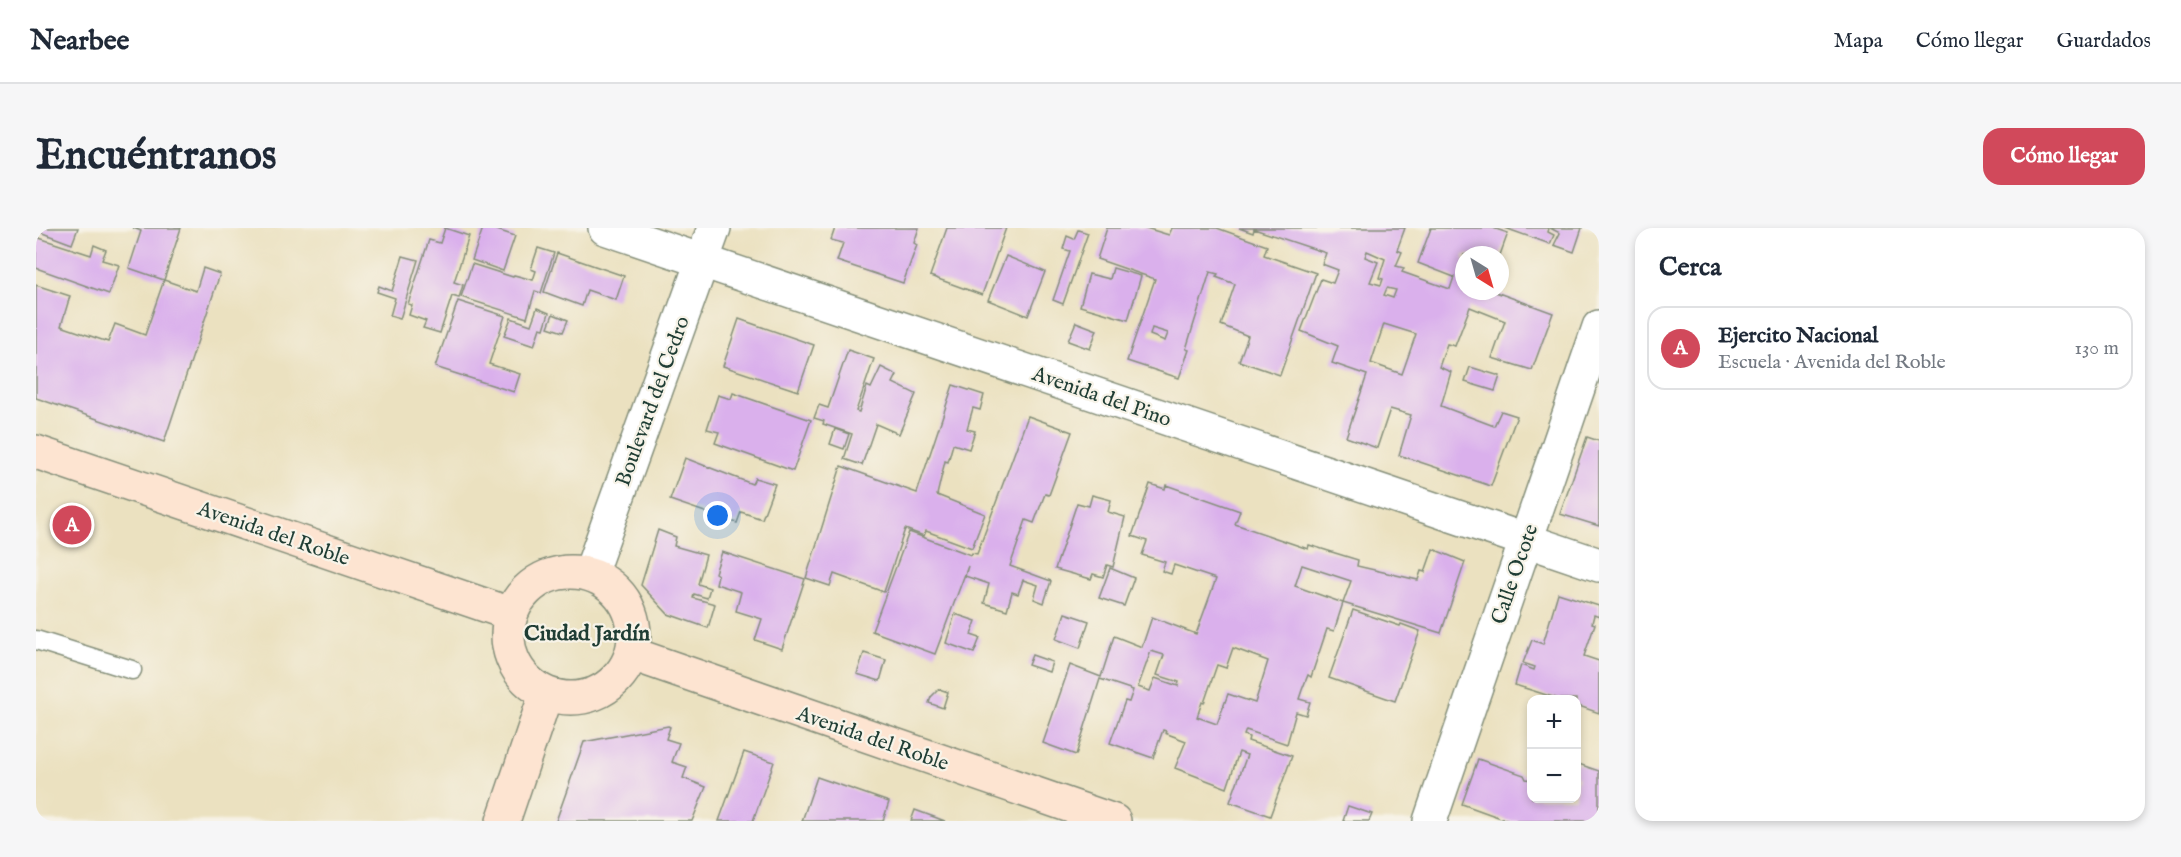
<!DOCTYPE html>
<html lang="es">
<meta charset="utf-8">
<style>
body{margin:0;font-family:"IM FELL English",serif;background:#f6f6f7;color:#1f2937}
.controls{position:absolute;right:18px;bottom:18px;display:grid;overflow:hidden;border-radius:12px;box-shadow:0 3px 9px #0003}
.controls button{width:54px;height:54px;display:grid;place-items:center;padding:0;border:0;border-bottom:2px solid #e0e1e3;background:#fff;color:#1f2937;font:30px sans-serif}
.compass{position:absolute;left:1419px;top:18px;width:54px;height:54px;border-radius:50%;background:#fff;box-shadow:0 3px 9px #0003;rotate:143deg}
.you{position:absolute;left:682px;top:288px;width:21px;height:21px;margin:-15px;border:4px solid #fff;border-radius:50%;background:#1a73e8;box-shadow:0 0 0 9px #1a73e833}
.badge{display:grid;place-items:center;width:39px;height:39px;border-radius:50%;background:#d1495b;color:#fff;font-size:20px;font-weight:700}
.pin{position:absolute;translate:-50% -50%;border:3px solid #fff;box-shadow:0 2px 6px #0006}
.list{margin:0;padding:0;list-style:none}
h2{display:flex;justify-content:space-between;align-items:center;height:78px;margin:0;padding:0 24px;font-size:26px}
h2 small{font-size:20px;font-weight:400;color:#747a83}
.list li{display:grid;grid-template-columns:39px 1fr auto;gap:18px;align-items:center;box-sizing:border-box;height:84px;margin:0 12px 12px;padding:0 12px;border:2px solid #e0e1e3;border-radius:18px}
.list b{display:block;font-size:22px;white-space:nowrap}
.list p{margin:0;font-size:20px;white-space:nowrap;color:#747a83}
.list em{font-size:20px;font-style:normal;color:#747a83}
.map{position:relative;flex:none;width:1563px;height:593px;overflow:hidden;border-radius:18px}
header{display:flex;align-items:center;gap:36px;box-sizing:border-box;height:84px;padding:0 30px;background:#fff;border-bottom:2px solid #e0e1e3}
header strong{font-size:28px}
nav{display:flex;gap:33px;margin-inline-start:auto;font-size:21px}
.intro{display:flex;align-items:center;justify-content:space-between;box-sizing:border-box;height:144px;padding:0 36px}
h1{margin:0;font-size:42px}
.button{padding:15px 27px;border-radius:18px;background:#d1495b;color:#fff;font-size:21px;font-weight:700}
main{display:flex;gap:36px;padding:0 36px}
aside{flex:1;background:#fff;border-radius:18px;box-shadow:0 3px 9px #0003}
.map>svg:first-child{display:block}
</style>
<header>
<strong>Nearbee</strong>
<nav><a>Mapa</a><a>Cómo llegar</a><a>Guardados</a></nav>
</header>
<div class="intro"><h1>Encuéntranos</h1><a class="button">Cómo llegar</a></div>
<main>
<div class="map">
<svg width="1563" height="593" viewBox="0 0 1563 593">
<rect width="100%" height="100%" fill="#f7f3e8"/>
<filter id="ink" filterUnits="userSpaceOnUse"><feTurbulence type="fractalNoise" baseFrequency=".0167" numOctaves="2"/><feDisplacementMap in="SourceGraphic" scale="12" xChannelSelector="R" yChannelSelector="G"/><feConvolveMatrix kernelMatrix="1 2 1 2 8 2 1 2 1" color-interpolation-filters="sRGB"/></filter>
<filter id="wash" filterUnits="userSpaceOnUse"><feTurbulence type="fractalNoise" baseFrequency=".008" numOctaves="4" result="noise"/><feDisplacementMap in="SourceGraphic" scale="24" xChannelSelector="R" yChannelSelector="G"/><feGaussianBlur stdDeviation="1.35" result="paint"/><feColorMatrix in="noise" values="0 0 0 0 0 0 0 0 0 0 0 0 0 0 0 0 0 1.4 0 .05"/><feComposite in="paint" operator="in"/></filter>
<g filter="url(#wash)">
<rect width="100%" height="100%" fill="#ebe1c0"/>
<g id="blocks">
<g fill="#dab0ec" fill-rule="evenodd">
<path d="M2,0H42L36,16L1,3Z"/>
<path d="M97,0H145L128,52L93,40L105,3Z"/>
<path d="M409,0L433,8L418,54L427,57L423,70L416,68L404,105L387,100L390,93L373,87L376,77L372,76L393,12L404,15Z"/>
<path d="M447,0H455L479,8L467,43L436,32Z"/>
<path d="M799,0H883L878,15L881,17L867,55L801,33L807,15L795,12Z"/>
<path d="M911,0H970L946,67L894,48Z"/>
<path d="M1071,0H1110L1133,7L1136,0H1181L1231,18L1228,27L1280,45L1244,147L1203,133L1212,108L1185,97L1199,56L1180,49L1182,46L1174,44L1150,121L1153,122L1143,150L1091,133L1119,51L1061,31ZM1116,100L1132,105L1129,113L1114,107Z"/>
<path d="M1203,0H1369L1361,22L1366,24L1360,38L1368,40L1366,44L1414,61L1418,49L1382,35L1395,0H1457L1472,5L1464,27H1428V63H1457L1517,85L1496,142L1456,130L1469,93L1434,79L1419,118L1411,116L1403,139L1415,144L1405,178L1458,198L1465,183L1481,188L1455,258L1363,227L1375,187L1354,181L1341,220L1310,209L1331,147L1296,135L1302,118L1265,103L1285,51L1297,55L1302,42L1286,36L1290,25L1218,1L1217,5ZM1331,23L1349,31L1343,50L1347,51L1345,57L1334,54L1342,34L1329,29ZM1351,60L1360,62L1357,70L1348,67ZM1348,96L1380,106L1366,146L1335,135Z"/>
<path d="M1469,0H1513L1512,4L1518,7L1514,16Z"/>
<path d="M1514,0H1546L1538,24L1518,17L1524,5Z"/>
<path d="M1042,2L1052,5L1027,76L1017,72L1034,23L1027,21L1031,8L1038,11Z"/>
<path d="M0,9L55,27L58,17L70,22L66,32L83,37L73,66L0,40Z"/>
<path d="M502,20L518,25L505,65L499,63L491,90L425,69L436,36L477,49L478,47L497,52L500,43L495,41Z"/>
<path d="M521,25L588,48L580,72L551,62L546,78L508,64Z"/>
<path d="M367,28L382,32L364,91L354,88L359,70L341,64L343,58L356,63Z"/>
<path d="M970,28L1009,44L992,88L952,72Z"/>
<path d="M167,40L184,46L128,214L0,170V57L34,68L25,98L72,114L79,96L109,107L128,52L160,63Z"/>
<path d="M1077,40L1105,48L1092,92L1044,78L1053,46L1074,51Z"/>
<path d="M422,73L469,88L453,136L484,146L478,164L399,139Z"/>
<path d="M501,80L513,85L508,101L504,100L498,118L468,108L475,90L495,97Z"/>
<path d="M517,86L532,92L527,104L512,99Z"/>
<path d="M703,91L778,117L762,163L687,138Z"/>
<path d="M1040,94L1061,102L1054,121L1032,113Z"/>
<path d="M812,122L838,131L820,183L823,184L831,158L835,160L845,139L861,147L857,155L880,166L863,206L840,196L826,237L808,231L816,206L787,196L788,193L778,190L783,177L792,180Z"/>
<path d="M1434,139L1464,148L1459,163L1429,154Z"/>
<path d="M917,157L948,167L944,182L937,180L931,201L939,203L933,221L917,216L912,234L909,233L901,267L949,286L936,320L890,303L888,308L869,301L848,364L798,346L794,358L770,350L805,238L881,265Z"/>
<path d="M697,165L775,192L757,243L679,215L683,204L671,201L682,167L695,171Z"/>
<path d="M992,188L1036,204L1013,267L1009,266L998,295L990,292L974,338L1015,353L1008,375L998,371L1002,357L987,352L982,366L976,364L971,382L948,375L953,356L929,348L932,338L899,426L836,403L873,304L935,327L936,325L941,326Z"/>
<path d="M799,201L813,206L808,221L794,216Z"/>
<path d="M1551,209L1563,213V298L1524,286Z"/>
<path d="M649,230L716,256L719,250L739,256L726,291L705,284L701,295L634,272Z"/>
<path d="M1114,256L1129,261L1130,257L1204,283L1199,296L1272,321L1273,317L1322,332L1321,338L1382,352L1385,343L1389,344L1397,321L1429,334L1405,405L1307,375L1315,353L1266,337L1259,358L1307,375L1298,403L1291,401L1275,449L1272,447L1266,462L1263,471L1274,474L1270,487L1260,484L1251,516L1210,502L1208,507L1213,509L1212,513L1256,528L1234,588L1194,574L1211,527L1203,524L1191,560L1139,540L1150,513L1129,505L1130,503L1127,502L1117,530L1074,515L1089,473L1093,474L1097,462L1064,451L1040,527L1007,515L1034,437L1065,449L1078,408L1106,419L1116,389L1160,406L1180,351L1138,337L1135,346L1126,343L1129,334L1106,327L1111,313L1096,308ZM1197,420L1232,433L1219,475L1192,466L1181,496L1161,489L1166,474L1168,475L1181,437L1190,440ZM1115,423L1128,427L1121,447L1143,454L1142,458L1119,450L1114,463L1102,459Z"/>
<path d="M1056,267L1075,272L1072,284L1089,289L1077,339L1071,337L1067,349L1057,346L1055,351L1019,341L1041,275L1053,278Z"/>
<path d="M622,302L640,309L638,318L670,327L662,356L674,360L671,370L658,366L657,370L679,376L672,400L632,386L605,357Z"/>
<path d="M686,324L769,351L746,421L719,412L726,391L700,383L705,364L680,356L682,347L679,345Z"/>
<path d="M1074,340L1098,350L1088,378L1063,370Z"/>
<path d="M1522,365L1563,378V389L1558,387L1556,395L1559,396L1548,428L1563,433V485L1540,477V471H1523L1479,457L1485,437L1498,442L1499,439L1487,435L1496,412L1507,416Z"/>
<path d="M1317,382L1364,398L1365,396L1384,403L1359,473L1293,450Z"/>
<path d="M1029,385L1053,393L1044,420L1020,411Z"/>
<path d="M919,386L940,393L935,407L944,410L938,425L910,415Z"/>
<path d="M828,425L850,432L844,453L821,446Z"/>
<path d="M996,427L1016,434L1013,444L992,437Z"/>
<path d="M903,461L912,464L907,480L893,475L895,469Z"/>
<path d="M632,498L634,499L630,511L643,515L636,534L651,539L647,550L670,559L656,593H520L548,514Z"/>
<path d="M708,524L738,534L717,593H683Z"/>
<path d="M1442,531L1488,547L1490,551L1496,552V570H1540V555L1543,549L1540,548V535L1563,543V593H1473L1426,576Z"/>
<path d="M781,549L853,574L847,593H766Z"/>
<path d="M1312,578L1336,586L1333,593H1307Z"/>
<path d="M879,582L909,593H875Z"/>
</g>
</g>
</g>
<g filter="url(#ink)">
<use href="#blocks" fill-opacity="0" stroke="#858f7a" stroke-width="1.5"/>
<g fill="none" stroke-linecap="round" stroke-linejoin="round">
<defs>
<path id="lane" d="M0,412L96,442"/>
<g id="street">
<path d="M569,0L1563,337"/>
<path d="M554,346L678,0"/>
<path d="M1394,593L1563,99"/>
</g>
<g id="secondary">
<path d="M0,224L475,386"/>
<circle cx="535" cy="407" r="63"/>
<path d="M596,426L1078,593"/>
<path d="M467,593L510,466"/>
</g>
</defs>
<use href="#lane" stroke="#858f7a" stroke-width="21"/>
<use href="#street" stroke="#858f7a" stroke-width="36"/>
<use href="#secondary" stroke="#858f7a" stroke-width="36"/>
<use href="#lane" stroke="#fff" stroke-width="18"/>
<use href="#street" stroke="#fff" stroke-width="33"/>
<use href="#secondary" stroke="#fde4d1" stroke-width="33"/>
</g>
</g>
<g text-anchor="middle" stroke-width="4.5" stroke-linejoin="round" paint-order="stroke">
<g font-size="21" fill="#1f3d34" stroke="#f7f3e8">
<text transform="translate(1066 168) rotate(19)" y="7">Avenida del Pino</text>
<text transform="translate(616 173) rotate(-70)" y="7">Boulevard del Cedro</text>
<text transform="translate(238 305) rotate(19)" y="7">Avenida del Roble</text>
<text transform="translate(1478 346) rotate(-71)" y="7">Calle Ocote</text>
<text transform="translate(837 510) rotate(19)" y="7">Avenida del Roble</text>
</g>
<g font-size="22" font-weight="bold" fill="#1f3d34" stroke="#f7f3e8">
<text x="551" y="412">Ciudad Jardín</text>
</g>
</g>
</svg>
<div class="controls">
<button>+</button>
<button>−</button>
</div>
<svg class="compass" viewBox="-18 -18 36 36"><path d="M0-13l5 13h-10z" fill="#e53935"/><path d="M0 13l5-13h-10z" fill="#747a83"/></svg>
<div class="you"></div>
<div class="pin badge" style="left:36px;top:297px">A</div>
</div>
<aside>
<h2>Cerca<small></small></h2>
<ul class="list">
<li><span class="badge">A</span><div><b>Ejercito Nacional</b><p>Escuela · Avenida del Roble</p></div><em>130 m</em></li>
</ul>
</aside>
</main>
